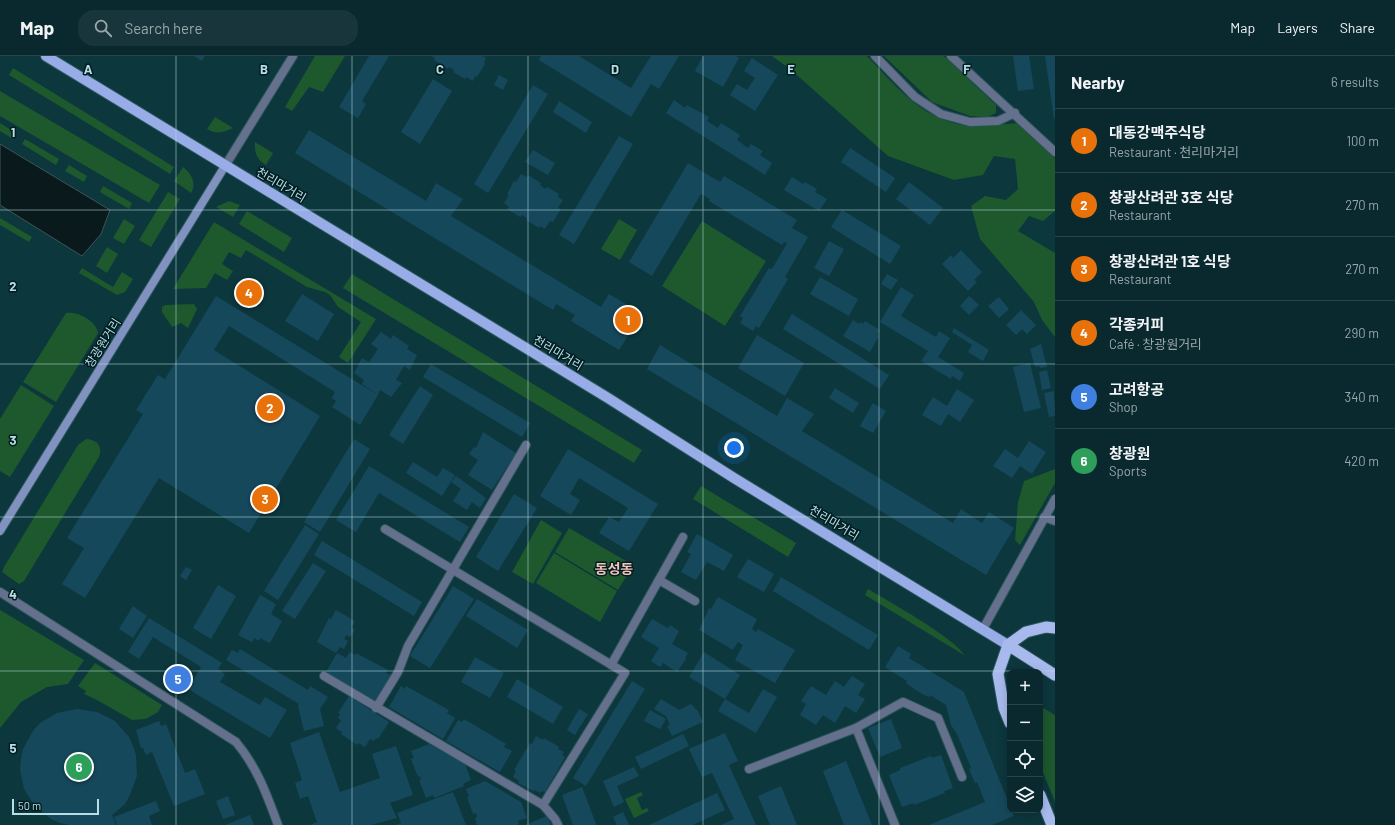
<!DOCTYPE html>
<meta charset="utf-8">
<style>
body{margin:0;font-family:Barlow,"Noto Sans KR",sans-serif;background:#17353a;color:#f1f3f6}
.controls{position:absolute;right:12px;bottom:12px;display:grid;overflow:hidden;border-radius:8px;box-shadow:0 2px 10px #0003}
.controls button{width:36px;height:36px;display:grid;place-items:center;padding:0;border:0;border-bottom:1px solid #29454a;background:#09292e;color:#f1f3f6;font:20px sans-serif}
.scale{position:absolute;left:12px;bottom:10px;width:87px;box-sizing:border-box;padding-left:4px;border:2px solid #b8dde3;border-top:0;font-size:11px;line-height:14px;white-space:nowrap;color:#b8dde3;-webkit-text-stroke:3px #001d22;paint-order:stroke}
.you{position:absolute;left:734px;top:392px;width:14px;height:14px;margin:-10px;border:3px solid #fff;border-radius:50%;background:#1a73e8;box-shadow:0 0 0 6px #1a73e833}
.badge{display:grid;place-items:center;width:26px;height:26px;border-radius:50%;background:#f59d90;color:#fff;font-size:13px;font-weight:700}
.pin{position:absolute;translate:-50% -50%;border:2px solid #fff;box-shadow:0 1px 4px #0006}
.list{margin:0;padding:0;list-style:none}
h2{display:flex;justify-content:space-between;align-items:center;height:52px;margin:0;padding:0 16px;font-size:17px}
h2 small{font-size:13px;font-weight:400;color:#99a6aa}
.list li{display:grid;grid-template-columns:26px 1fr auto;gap:12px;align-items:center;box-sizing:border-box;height:64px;padding:0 16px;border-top:1px solid #29454a}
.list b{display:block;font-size:15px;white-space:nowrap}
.list p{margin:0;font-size:13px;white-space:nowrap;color:#99a6aa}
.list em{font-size:13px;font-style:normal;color:#99a6aa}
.icon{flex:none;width:22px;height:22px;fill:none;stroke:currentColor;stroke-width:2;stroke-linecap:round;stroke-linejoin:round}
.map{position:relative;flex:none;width:1055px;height:769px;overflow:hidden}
header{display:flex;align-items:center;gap:24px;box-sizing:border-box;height:56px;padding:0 20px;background:#09292e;border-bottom:1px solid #29454a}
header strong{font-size:19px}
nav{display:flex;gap:22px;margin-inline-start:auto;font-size:14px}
.search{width:280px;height:36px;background:#17353a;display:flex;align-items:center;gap:10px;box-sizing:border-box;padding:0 14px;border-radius:16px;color:#99a6aa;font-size:15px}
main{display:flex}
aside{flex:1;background:#09292e}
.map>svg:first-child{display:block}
</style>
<header>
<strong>Map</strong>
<div class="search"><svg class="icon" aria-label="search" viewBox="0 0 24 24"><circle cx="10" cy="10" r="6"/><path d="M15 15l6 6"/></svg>Search here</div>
<nav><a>Map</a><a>Layers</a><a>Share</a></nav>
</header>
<main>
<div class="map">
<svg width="1055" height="769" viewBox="0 0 1055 769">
<rect width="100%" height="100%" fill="#0c373d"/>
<g fill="#1e582d">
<path d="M315,0H345L323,36L309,31L292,55L285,51Z"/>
<path d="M772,0H867C898,32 925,68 974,70C989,70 1004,68 1019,67L1055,102V155L1043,165L1029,160L1018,175L1055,197V281L1042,264L1034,246L980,183L971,150L985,140L1006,144L1018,133L1015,103L994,100L983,119L954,124L888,100L790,13Z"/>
<path d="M884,0H944L996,49V57L987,61L970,60L932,46Z"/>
<path d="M13,12L174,111L170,118L9,19Z"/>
<path d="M0,35L160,129L149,147L0,60Z"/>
<path d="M215,61L233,72C225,76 216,79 207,73Z"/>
<path d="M0,67L16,77L13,83L0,75Z"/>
<path d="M25,83L59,103L56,109L22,88Z"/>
<path d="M255,86L273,97L266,109C257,104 254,96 255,86Z"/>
<path d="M69,109L87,120L84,126L65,115Z"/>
<path d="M183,111C191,117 197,127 191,137L174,125Z"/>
<path d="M103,130L132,147L129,153L100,136Z"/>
<path d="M168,136L180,143L151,191L139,184Z"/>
<path d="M229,145L240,149L233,161L216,151Z"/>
<path d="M247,155L292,182L284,196L239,168Z"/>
<path d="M0,162L32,181L29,186L0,169Z"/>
<path d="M124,163L135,170L124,188L113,182Z"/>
<path d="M619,163L637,174L620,204L601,193Z"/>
<path d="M702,165L766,205L725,270L662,230Z"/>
<path d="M214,166L376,263L348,307L339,301L361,266L338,251L330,239L325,236L307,231L246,194L241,202L229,196L222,208L233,215L227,224L215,217L206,232L173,233Z"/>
<path d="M107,191L118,198L107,217L96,210Z"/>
<path d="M82,212L113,231L122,216L133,223L125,236L117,239L79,217Z"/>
<path d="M352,218L642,394L634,407L343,232Z"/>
<path d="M194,248L197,253L188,272L181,267L172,271L162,256V251L165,249Z"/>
<path d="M66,257C78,255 96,265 98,277L56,346L23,326Z"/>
<path d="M21,329L54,350L10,421L0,415V363Z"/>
<path d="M86,383C97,383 103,391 99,401L24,525L19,528L2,516L4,511L78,389Z"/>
<path d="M1055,413V427L1020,489L1015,484L1018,446L1024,425Z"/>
<path d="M701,430L796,487L788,501L693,443Z"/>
<path d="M541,464L562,477L533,528L512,516Z"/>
<path d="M569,472L633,509L618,534L555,496Z"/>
<path d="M554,497L617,535L600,566L536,527Z"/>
<path d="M868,533C888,545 955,582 964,599L865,539Z"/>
<path d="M0,554L84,604L68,628L47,631L21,646L0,672Z"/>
<path d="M95,607L162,649L158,656L146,663L132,664L97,644L84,638L86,635L78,630Z"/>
<path d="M1040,650L1055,659V746L1040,709Z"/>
<path d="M641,736L643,739L637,742L642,754L647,752L649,755L634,762L625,743Z"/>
</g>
<path fill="#0a191b" stroke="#3e5457" d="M0,88L110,154L101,178L82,200L0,149Z"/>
<g fill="#16485c">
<path d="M194,0H205L202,5Z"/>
<path d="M369,0H389L362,45L366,48L358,62L339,51Z"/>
<path d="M431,0H482L486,2L484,7L485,8L477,21L475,20L473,25L466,21L465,23L453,16L454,14L449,11L448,13L434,4L435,2Z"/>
<path d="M541,0H579L631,32L651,0H679L659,33L651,28L631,61L539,4Z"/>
<path d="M703,0H736L739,2L723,31L695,15Z"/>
<path d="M1013,0H1029L1034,33L1018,35Z"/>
<path d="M1045,0H1055V63H1054Z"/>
<path d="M752,2L778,19L755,55L730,39L737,28L747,34L755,22L744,15Z"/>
<path d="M499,19L508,24L503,34L494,29Z"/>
<path d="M433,23L452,35L420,88L401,76Z"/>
<path d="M533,29L548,38L488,137L474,128Z"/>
<path d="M674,44L685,52L687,49L709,61L707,65L718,72L721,67L740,79L737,84L748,92L751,88L763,95L760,99L772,107L765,119L666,57Z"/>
<path d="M559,45L592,66L586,77L553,56Z"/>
<path d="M309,74L426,145L436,127L463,143L451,160L601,251L609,238L631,251L624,264L634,270L619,294L571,265L575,259L556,248L553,254L295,97Z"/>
<path d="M619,80L633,88L574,188L559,179Z"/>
<path d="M850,92L895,122L886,136L841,106Z"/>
<path d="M533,94L555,107L548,119L525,106Z"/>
<path d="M688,107L720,126L724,120L797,164L792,172L808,181L785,221L788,223L759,272L756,270L753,275L740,267L743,262L740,260L769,212L772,213L787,187L784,186L782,189L709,145L710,143L701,138L652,220L629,206Z"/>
<path d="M521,118L527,121L528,119L541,127L540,129L545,133L547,131L559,138L558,141L563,144L558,152L561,153L553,166L550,165L545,173L540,170L539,172L526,164L527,162L522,159L520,161L507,153L509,151L504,147L509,139L507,138L514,125L516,126Z"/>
<path d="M792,121L803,128L805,126L817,133L815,136L827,143L819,155L784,134Z"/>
<path d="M909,126L943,152L930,169L896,143Z"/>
<path d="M842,154L901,190L890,208L831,171Z"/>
<path d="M829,185L844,193L829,220L814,212Z"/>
<path d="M961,194L982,216L974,224L977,226L968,235L942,208L951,199L953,202Z"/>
<path d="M887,218L898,224L891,234L881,228Z"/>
<path d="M820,221L858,243L849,260L810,238Z"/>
<path d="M901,231L914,239L901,260L936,281L939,275L950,282L938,301L964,317L960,325L952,320L951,323L921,305L928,295L880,266Z"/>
<path d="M302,238L334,258L318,285L285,265Z"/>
<path d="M216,240L378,339L360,369L332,351L336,345L332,342L335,336L229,270L214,294L320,360L249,477L159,422L85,542L62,528L84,492L67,482L143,358L136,354L158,319L165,323Z"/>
<path d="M969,240L979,249L969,259L960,250Z"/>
<path d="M999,241L1009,253L999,262L988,250Z"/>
<path d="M1021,254L1036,269L1027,278L1022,273L1016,279L1006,269Z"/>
<path d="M792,258L889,319L880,333L783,273Z"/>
<path d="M853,264L859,268L860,266L863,268L865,265L880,274L877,279L879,280L870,296L843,280Z"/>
<path d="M954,272L989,294L983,305L968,296L972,289L952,276Z"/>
<path d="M381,276L391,283L393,279L409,290L407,293L417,299L410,314L404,310L396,324L402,327L391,341L380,334L378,339L362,328L364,324L354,317L362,302L369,306L378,293L371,288Z"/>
<path d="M757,279L804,307L785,340L738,312Z"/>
<path d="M1041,288L1047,311L1040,312L1039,310L1035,311L1030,293Z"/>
<path d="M660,289L777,360L787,342L814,358L802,375L953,467L961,453L982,467L989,456L1014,472L986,519L647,313Z"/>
<path d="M1030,307L1041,352L1024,356L1013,311Z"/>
<path d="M431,308L530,367L522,381L423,321Z"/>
<path d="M1047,314L1051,332L1042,334L1039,316Z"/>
<path d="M420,330L433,339L403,388L389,379Z"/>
<path d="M835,332L859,347L853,357L829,342Z"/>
<path d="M957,333L974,344L960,366L948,358L941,370L922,359L933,341L947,350Z"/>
<path d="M1054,335L1055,360L1049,361L1044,337Z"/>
<path d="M873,347L886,355L873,377L860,370Z"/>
<path d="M483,376L516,397L492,434L468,419L478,404L469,398L474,391L476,392Z"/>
<path d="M354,383L370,393L320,476L304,466Z"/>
<path d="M1029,385L1046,396L1032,418L1020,410L1012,422L993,410L1005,393L1018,402Z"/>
<path d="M568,393L658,448L629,495L599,477L609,461L619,466L628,452L579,422L570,438L580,444L571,459L540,440Z"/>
<path d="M413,406L437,421L443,412L455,419L442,440L406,417Z"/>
<path d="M369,410L469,471L460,486L379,437L356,476L336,464Z"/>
<path d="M456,420L486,442L480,452L472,446L467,454L453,445L461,433L451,426Z"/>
<path d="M514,438L537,452L498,515L476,501Z"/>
<path d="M305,469L319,478L278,544L264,535Z"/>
<path d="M697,478L733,499L724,515L707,506L696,524L681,516L691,498L687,496Z"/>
<path d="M322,485L422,546L414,560L314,499Z"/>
<path d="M748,503L774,518L764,536L737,521Z"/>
<path d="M313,507L326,515L295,563L282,555Z"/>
<path d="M186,511L192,514L186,524L180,520Z"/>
<path d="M781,521L878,579L869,594L773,535Z"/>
<path d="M218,529L236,540L211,583L193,572Z"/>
<path d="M453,530L474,543L430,612L410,600Z"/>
<path d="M260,539L276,548L271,558L282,565L270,587L260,582L259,585L254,582L252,586L238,579Z"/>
<path d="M718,541L757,563L752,573L756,576L758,573L795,594L775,627L735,604L743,589L738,586L733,594L699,574L709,552L711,553Z"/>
<path d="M477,543L528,574L517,592L466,560Z"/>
<path d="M133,550L147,560L133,582L119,573Z"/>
<path d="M336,554L355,565L351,572L355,574L350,581L347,579L344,583L348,585L344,593L340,591L336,597L317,586L329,562L331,563Z"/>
<path d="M149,562L222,607L218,613L225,618L220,626L260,649L265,641L287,654L270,682L188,633L201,611L153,581L139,603L128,596Z"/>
<path d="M652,563L668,572L670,569L679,575L672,588L688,597L685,602L686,603L677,616L663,607L660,611L651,605L659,592L641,581Z"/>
<path d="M898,590L911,598L909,602L964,636L1014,760L992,769H929L985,746L977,726L975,727L969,713L971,712L957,678L951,669L946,649L930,639L929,641L924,639L914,633L906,627L907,625L885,611Z"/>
<path d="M240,593L308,634L310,630L328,641L320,653L324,670L304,675L298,650L299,648L226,604L232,594L238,597Z"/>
<path d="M350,596L355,599L356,597L388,614L386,617L391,619L376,645L363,637L361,639L331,622L333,620L326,616L337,597L346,602Z"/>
<path d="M704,596L740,619L725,643L689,621Z"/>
<path d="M475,601L504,617L490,642L461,626Z"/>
<path d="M852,620L865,628L858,639L865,643L856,657L845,650L835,667L823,659L816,669L800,659L806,648L801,645L811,630L826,639L835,625L844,631Z"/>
<path d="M517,623L563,651L553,668L507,641Z"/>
<path d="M632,625L645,633L586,730L573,722Z"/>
<path d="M401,630L405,633L406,630L449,654L447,657L455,662L443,683L389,651Z"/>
<path d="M763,633L777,641L756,677L718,655L725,643L749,657Z"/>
<path d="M349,640L389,666L378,683L376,682L374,685L370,683L365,691L359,687L357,689L341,678L342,676L336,672L341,664L338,662L340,658L338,657Z"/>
<path d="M661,643L679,654L691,648L698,655L703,666L672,680L667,670L670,669L666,660L654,653Z"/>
<path d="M77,653L97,656L115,665L129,681L133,690L136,699L137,720L130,739L125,748L112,759L116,769H69L60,767L51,763L35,750L24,733L20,713L21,703L23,693L33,675L40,667L57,657Z"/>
<path d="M579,653L588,658L575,679L567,674Z"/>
<path d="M650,654L666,663L660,673L644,665Z"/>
<path d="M464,663L506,688L504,691L512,695L500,716L446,685L458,664L462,666Z"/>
<path d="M891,663L902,692L880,701L868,672Z"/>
<path d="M159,665L161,670L166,668L185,717L195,713L205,738L174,750L152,696L146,699L143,692H141L136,674Z"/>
<path d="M319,676L340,736L380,722L372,698L396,690L413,739L390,747L397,762L371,769H310L317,766L308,740L300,743L295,727L302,724L290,687Z"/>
<path d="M725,677L738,705L729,709L756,769H721L734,763L712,717L702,721L689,693Z"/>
<path d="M683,678L689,690L641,713L635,701Z"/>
<path d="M536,680L543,684L544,682L559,691L558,693L564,696L562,699L565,701L545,736L542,735L540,737L534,734L533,735L518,727L519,725L513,721L516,715L514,714L530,687L532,688Z"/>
<path d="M429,688L465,708L471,724L463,728L464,730L434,742L433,739L426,742L419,724H421L420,720L418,721L411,703L414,702L411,695Z"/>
<path d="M941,699L953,732L944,735L945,737L914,749L913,747L902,751L889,719L900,714V712L931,700L932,702Z"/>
<path d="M846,705L872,769H844L823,715Z"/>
<path d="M634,711L639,720L617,730L624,746L614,751L603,725Z"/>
<path d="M485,725L521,746L527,762L518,765L519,768L517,769H477L475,762L477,761L476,757L473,758L467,741L469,740L466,733Z"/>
<path d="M781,730L797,769H770L758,740Z"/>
<path d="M582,731L596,768V769H573L562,739Z"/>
<path d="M453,736L466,769H396L401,767L397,757Z"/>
<path d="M717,737L725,754L693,769H649Z"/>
<path d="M228,740L235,759L223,763L216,745Z"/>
<path d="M156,745L160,755L149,760L152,769H117L114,761Z"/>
<path d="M623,756L629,769H617L613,761Z"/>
<path d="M250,759L254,769H225Z"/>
<path d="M547,760L551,769H525Z"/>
</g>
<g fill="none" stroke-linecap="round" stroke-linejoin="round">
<defs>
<g id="minor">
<path d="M875,0L915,41L941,58L970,66L998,65L1015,57"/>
<path d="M951,0L1055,96"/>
<path d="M225,110L293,0"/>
<path d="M1044,461L1055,465"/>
<path d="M385,473L625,617L543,749"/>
<path d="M659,524L695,545"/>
<path d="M0,536L236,686C257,711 267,739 278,769"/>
<path d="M983,573L1055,443"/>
<path d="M611,609L683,481"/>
<path d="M324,620L543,749L555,763L558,769"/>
<path d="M376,652L398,616L408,590L526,389"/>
<path d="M856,672L895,769"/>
<path d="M749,713L856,672L903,646L938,662L962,721"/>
</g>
<path id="secondary" d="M0,475L225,110"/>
<path id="primary" d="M46,0L608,342L734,422L1008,589"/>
<g id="trunk">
<path d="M1008,589L1055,619"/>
<path d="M1010,667L1004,652L998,618L1008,589L1026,576L1046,571L1055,572"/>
<path d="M1040,739L1052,769"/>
</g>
</defs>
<use href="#minor" stroke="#2b555b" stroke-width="10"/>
<use href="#secondary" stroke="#2b555b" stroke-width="10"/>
<use href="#primary" stroke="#2b555b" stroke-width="12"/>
<use href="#trunk" stroke="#2b555b" stroke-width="13"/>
<use href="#minor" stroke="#65708d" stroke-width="8"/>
<use href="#secondary" stroke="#8192c0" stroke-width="8"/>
<use href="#primary" stroke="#98ade8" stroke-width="10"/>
<use href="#trunk" stroke="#a8baed" stroke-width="11"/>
</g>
<path fill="none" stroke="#b8dde3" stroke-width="1" stroke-opacity="0.55" d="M176,0V769M352,0V769M528,0V769M703,0V769M879,0V769M0,154H1055M0,308H1055M0,461H1055M0,615H1055"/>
<g text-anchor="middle" stroke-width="3" stroke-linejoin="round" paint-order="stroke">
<g font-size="12" fill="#b8dde3" stroke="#001d22">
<text transform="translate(281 129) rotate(31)" y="4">천리마거리</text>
<text transform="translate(103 287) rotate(-58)" y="4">창광원거리</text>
<text transform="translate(558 297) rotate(31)" y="4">천리마거리</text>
<text transform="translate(834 467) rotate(31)" y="4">천리마거리</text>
</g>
<g font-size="14" font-weight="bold" fill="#f7c4bc" stroke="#001d22">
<text x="614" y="518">동성동</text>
</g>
</g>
<g font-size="13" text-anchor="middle" font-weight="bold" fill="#b8dde3" stroke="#001d22" stroke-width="3" stroke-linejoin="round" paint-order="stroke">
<text x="88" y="18">A</text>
<text x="264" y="18">B</text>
<text x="440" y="18">C</text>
<text x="615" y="18">D</text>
<text x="791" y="18">E</text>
<text x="967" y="18">F</text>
<text x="13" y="81">1</text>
<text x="13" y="235">2</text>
<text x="13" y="389">3</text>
<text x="13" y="543">4</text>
<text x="13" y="697">5</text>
</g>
</svg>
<div class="controls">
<button>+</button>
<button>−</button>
<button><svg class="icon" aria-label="locate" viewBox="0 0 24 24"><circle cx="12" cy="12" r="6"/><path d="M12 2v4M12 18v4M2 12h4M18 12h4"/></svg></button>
<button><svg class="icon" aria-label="layers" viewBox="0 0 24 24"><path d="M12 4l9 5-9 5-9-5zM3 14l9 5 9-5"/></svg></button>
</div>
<div class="scale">50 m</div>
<div class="you"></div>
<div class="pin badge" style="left:628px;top:264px;background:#e8710a">1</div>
<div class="pin badge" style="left:270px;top:352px;background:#e8710a">2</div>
<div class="pin badge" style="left:265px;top:443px;background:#e8710a">3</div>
<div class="pin badge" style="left:249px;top:237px;background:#e8710a">4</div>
<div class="pin badge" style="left:178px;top:623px;background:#3f7fe0">5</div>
<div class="pin badge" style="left:79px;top:711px;background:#2e9e5b">6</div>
</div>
<aside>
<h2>Nearby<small>6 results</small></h2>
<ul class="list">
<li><span class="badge" style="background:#e8710a">1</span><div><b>대동강맥주식당</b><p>Restaurant · 천리마거리</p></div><em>100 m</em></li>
<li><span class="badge" style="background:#e8710a">2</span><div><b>창광산려관 3호 식당</b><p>Restaurant</p></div><em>270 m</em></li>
<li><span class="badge" style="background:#e8710a">3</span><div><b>창광산려관 1호 식당</b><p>Restaurant</p></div><em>270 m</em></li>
<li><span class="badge" style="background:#e8710a">4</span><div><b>각종커피</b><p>Café · 창광원거리</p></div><em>290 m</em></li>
<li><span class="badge" style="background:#3f7fe0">5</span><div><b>고려항공</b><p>Shop</p></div><em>340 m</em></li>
<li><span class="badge" style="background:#2e9e5b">6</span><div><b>창광원</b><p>Sports</p></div><em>420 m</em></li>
</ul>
</aside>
</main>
